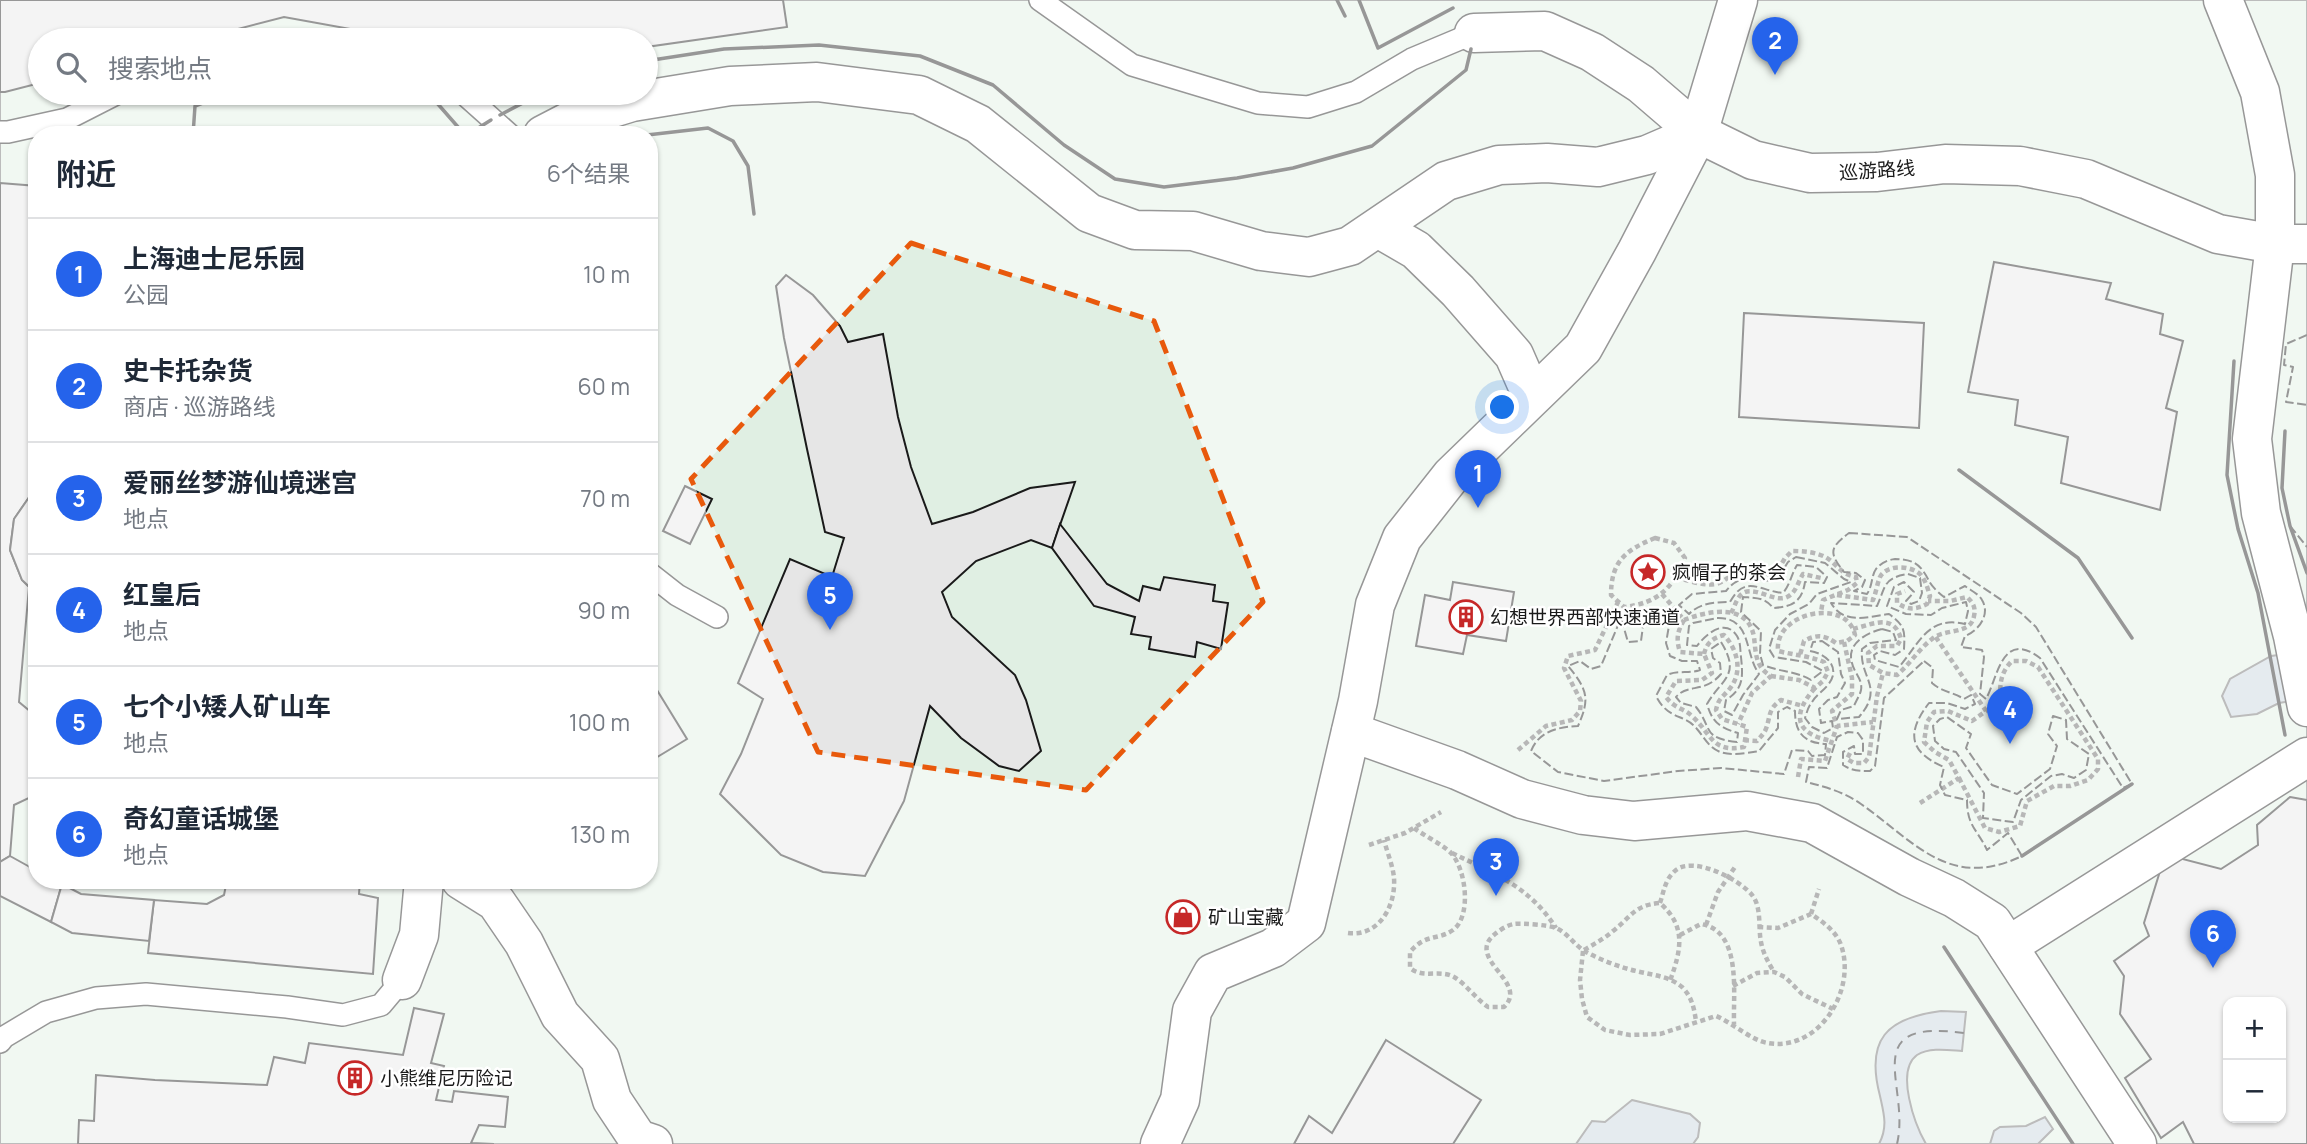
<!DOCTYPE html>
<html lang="zh">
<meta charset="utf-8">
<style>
body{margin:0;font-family:Manrope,"Noto Sans SC",sans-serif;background:#f6f6f7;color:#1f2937}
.controls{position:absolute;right:21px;bottom:21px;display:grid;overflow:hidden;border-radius:14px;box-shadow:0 2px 5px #0004}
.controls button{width:63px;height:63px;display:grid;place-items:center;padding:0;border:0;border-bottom:2px solid #e0e1e3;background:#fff;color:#1f2937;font:35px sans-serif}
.you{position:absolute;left:1503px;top:408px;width:24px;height:24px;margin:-18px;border:5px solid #fff;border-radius:50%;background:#1a73e8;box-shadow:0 0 0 10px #1a73e833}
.badge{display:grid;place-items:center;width:46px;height:46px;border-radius:50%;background:#2563eb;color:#fff;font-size:23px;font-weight:700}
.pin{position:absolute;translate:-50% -58px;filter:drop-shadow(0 2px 4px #0008)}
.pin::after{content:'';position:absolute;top:37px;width:24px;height:21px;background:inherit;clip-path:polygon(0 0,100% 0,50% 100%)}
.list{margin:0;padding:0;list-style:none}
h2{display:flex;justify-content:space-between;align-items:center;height:91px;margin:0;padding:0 28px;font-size:30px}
h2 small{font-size:23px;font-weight:400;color:#747a83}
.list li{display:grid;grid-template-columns:46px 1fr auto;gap:21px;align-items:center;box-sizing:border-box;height:112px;padding:0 28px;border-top:2px solid #e0e1e3}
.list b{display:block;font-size:26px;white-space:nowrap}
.list p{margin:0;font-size:23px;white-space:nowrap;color:#747a83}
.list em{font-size:23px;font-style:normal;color:#747a83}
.icon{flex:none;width:38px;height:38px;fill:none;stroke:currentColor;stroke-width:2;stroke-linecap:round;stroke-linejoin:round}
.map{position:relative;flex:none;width:2307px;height:1144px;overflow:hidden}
.search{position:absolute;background:#fff;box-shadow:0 2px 5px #0004;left:28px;top:28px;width:630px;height:77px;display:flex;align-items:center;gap:18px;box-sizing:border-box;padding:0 24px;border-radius:38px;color:#747a83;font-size:26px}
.panel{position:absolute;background:#fff;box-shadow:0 2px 5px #0004;left:28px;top:126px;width:630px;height:763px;border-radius:28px}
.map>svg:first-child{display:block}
</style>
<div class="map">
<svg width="2307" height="1144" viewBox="0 0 2307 1144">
<rect width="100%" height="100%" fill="#fff"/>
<path fill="#e0efe3" stroke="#6a6a6a" stroke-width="2" fill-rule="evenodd" d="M0,0H2307V1144H0ZM40,40H646V93H40ZM37,135H649V880H37ZM2228,1002H2281V1118H2228Z"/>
<g fill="#c6d2dc" stroke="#6a6a6a" stroke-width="2">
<path d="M2307,651V698L2279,703L2257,714L2231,717L2222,696L2230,679L2271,656Z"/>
<path d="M1941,1011L1966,1012L1962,1051C1948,1050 1930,1047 1917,1055C1895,1071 1915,1125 1926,1144H1879C1888,1127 1884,1114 1880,1096C1865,1039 1887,1018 1941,1011Z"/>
<path d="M1632,1100L1690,1114L1700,1123L1698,1137L1693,1144H1576L1592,1121L1605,1122Z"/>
<path d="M2045,1117L2053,1129L2038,1144H1990L1994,1131L2000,1127L2026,1126Z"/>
</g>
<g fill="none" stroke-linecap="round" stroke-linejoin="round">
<path stroke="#1a1a1a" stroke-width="2" stroke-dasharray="9 7" stroke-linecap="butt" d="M1897,1144C1911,1086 1855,1018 1964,1033"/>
</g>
<g fill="#e6e6e6" stroke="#1a1a1a" stroke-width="2" fill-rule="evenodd">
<path d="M0,0H783L787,27L646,47V40H411L284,17L196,40H40V83L5,92H0Z"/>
<path d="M0,183L37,186V491L32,493L14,519L10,550L22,580L29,587L19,702L37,717V790L29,798L14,805L10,856L0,862Z"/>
<path d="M1994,262L2111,283L2106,299L2163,314L2160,334L2183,341L2166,408L2177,412L2160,510L2061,483L2068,437L2015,425L2018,400L1968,392Z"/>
<path d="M786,275L813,295L840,326L848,342L883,334L898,417L911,467L932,524L973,512L1030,488L1075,482L1052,548L1031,540L976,561L942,592L952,617L1015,675L1026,700L1041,751L1019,771L999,766L961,738L930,706L904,801L865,876L823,872L781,855L720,794L741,754L763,699L738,683L790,559L832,577L844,538L825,532L807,449L784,338L776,286Z"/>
<path d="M1744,313L1924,323L1919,428L1739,417Z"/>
<path d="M685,486L712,499L690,544L663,531Z"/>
<path d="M37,491V594L22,580L10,550L14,519L32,493Z"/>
<path d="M1060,524L1107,584L1139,601L1143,586L1160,590L1164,577L1215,585L1213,601L1228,603L1221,649L1197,642L1195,657L1149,649L1151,637L1131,634L1135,617L1094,606L1052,548Z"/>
<path d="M1453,582L1514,592L1506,641L1467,635L1463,654L1416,646L1425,595L1450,600Z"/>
<path d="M649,677L687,739L649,762Z"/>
<path d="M2290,797L2307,800V1144H2194L2183,1122L2161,1138L2125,1078L2151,1059L2120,1014L2124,976L2114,961L2149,936L2144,923L2161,868L2179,858L2221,869L2258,845L2257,825ZM2228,1002H2281V1118H2228Z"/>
<path d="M10,856L37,871V880H55L62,884L51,922L0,896V862Z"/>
<path d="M227,880H360L359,894L378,898L373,974L148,953L154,900L207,904L224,895Z"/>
<path d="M62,884L81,894L154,900L149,941L72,933L51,922Z"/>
<path d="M414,1008L444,1014L431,1063L444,1066L436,1100L452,1102L454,1091L508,1097L505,1127L479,1125L471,1143L494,1144H78L79,1120L94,1121L96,1075L155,1080L267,1085L274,1057L305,1063L309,1043L403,1055Z"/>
<path d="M1386,1040L1481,1100L1453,1144H1294L1309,1116L1332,1133Z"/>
</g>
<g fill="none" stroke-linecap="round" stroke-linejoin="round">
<defs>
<g id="lane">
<path d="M1040,0L1132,65L1258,103L1308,107L1356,92L1412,59L1474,33"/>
<path d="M264,40H278"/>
<path d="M463,93L510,135"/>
<path d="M0,132H8L67,119L118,93"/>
<path d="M649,573L677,595L717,617"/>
<path d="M0,1042L4,1037L46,1012L96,998L146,994L287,1007L343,1015L381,1005L402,980"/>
</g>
<g id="street">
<path d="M2223,0L2260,92L2275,175V244L2252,439L2261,513L2293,636L2307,707"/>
<path d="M1474,33L1545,31L1592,52L1641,84L1698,133L1753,160L1810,173L1877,172L1945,164L2020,166L2086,179L2218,234L2275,244H2307"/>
<path d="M543,135L570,121L632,102L730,86L817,82L919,95L978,124L1089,213L1135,230L1193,231L1261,251L1309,257L1350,246L1446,181L1499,165L1547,163L1598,167L1647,155L1698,133"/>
<path d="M1378,228L1416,250L1458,291L1514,355L1532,396"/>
<path d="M1351,732L1457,770L1522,799L1583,815L1634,821L1747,811L1812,823L1909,877L1954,898L1992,922L2137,1144"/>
<path d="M461,880L496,902L524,943L560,1015L600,1059L612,1100L638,1139L653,1144"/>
<path d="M2008,946L2307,757"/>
<path d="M402,980L419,935L424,880"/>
<path d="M1160,1144L1180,1100L1192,1011L1213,973L1273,948L1306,923L1358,701L1375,605L1402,538L1451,476L1583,348L1637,251L1698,133L1738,0"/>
</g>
</defs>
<use href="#lane" stroke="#1a1a1a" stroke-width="24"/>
<use href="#street" stroke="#1a1a1a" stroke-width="41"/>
<g stroke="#5f5f5f" stroke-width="4.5" stroke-dasharray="5 3.5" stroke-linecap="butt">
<path d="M1655,538L1674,543L1685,558C1672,589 1658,603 1624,607L1611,595C1611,561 1626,550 1655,538Z"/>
<path d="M1676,577C1689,581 1703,586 1716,584C1722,583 1725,579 1731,576C1747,569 1759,569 1774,577L1785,558L1792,551C1803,551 1817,552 1827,558C1840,567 1839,573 1856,577L1857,583L1848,590L1823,600L1821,612"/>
<path d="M1662,594L1684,620C1677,632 1676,639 1680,652L1704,654L1712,673L1702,680L1676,681L1666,697C1675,709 1684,708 1693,717C1712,735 1712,753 1744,747L1747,727L1722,719L1716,710C1719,696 1724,697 1731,687C1743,670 1737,649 1724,635C1713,638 1707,642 1704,654"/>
<path d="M1837,595L1873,600C1876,593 1877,584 1880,577C1887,564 1911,565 1921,575C1926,581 1928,590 1930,596L1927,604C1915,610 1908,610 1897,603V594L1905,591"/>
<path d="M1731,613C1734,608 1736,601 1739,597C1750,581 1774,604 1787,597C1796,593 1798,582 1803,574L1821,578"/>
<path d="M1684,620C1707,611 1748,602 1754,637C1756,653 1755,667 1771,676L1752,693L1738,724"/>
<path d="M1853,629C1873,624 1894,613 1901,639L1897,646H1877L1868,653L1869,665L1883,673L1897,675C1910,664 1919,649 1932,639C1945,628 1971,635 1974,616C1976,607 1973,603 1967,597L1950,601H1928"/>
<path d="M1844,642L1852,678V694L1832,711L1837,726L1873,722"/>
<path d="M1771,676L1799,680L1815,688L1823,681L1828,672L1824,662C1809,656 1794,655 1778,651C1774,612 1847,597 1855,635L1847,641L1836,643C1824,635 1817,634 1804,641L1800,655"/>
<path d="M1815,688C1791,715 1795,734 1832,741"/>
<path d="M1744,740L1757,741C1760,737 1763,735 1765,731C1771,718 1767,709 1781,700L1803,706"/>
<path d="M1518,750L1546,726L1572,720L1580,711L1581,701L1564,668L1568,656L1595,650L1618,602"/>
<path d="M1850,753L1847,759L1854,763H1864L1869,757L1877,696L1883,673"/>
<path d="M1798,777L1801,759L1825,761L1837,726"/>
<path d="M1959,778L1985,828L1999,832L2020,826L2027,801L2054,786H2070L2088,780L2098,769V759L2038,667L2026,661H2012C2000,673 2000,684 2000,701L1986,711"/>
<path d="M1920,803L1959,778L1949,760L1935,752L1924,742L1927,722L1934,712L1948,711L1972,721L1986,711L1935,636"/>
<path d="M1414,828C1423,835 1445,846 1451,853C1466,869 1472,916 1453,930C1437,941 1426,933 1410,952V968C1423,979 1440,969 1454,977C1466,984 1476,999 1488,1007H1504C1530,982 1464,959 1495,934C1500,930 1507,925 1514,924C1521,923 1549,925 1556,928C1568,933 1575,946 1586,952C1601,960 1619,967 1636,971C1652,975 1669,976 1682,987C1692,997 1694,1008 1696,1021"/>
<path d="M1369,845L1405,833L1441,812"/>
<path d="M1452,853C1495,874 1529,886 1556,928"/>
<path d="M1660,903C1664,891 1665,879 1676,870C1694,856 1739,879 1752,895C1762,907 1758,928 1761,942C1763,953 1768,962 1774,972"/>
<path d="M1811,914L1819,889"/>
<path d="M1706,925L1718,892L1735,867"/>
<path d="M1348,933C1379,937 1396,906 1394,878C1393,866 1387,852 1384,840"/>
<path d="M1680,935L1701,924C1742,931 1733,992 1734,1024"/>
<path d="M1584,950C1594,944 1604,939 1613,931C1631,917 1634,905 1660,903C1687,927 1681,950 1670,981"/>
<path d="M1583,951L1580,980L1582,999L1587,1017L1605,1030L1630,1035L1660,1034L1716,1016C1733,1023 1752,1041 1768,1043C1819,1052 1857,990 1841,945C1836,931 1823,922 1811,914L1778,928L1759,927"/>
<path d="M1733,986L1757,973L1774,972L1785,977L1802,994L1833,1009"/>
</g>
<use href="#lane" stroke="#fff" stroke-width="21"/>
<use href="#street" stroke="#fff" stroke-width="38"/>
<g stroke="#1a1a1a" stroke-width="2" stroke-dasharray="9 3.5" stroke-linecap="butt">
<path d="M2307,335L2286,344L2284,365L2293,367L2286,402L2307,405"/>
<path d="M2290,526L2307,547"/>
<path d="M1849,533L1907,537L2021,613L2036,627L2132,784L2123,788L2040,658C2002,629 1998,677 1986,699L1980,694L1984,657L1982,650L1961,647L1965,636C1978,631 1991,615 1982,600C1979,594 1970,590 1965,586L1944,597C1939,593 1932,587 1929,581C1921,565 1914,559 1895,559C1887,560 1881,563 1876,569C1871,576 1873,585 1867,594L1854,591L1862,587L1865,580L1856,573L1844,572C1829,553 1829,548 1849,533Z"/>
<path d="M1796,557L1825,563L1844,579L1851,582L1817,594L1809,604L1790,614L1775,630L1769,649L1774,657L1806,662L1823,671L1811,680C1796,671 1780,672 1763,665L1760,654L1761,631L1741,612L1743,597C1756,598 1765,597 1773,608C1792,607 1802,602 1805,582L1824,583L1827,577L1816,567L1797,565C1791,575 1790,585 1783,593C1760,591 1745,574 1730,602C1714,602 1700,603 1689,614L1679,605L1692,594L1726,591C1743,570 1756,582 1776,581L1788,562Z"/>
<path d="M1908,574L1920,578L1922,593L1919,601L1911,604L1906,601L1914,592L1904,582L1894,587L1887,606L1906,614L1931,615L1942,608L1966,602L1968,611L1965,624C1928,615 1919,644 1899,667L1875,660L1874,655L1880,651L1895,655L1904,649C1905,630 1905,626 1889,614C1867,617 1844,625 1831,603L1877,606C1886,586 1883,578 1908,574Z"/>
<path d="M1663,608L1671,614L1666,643L1670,656L1682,661H1697L1700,670C1689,674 1678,670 1667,675L1656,696C1669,721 1684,713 1697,729C1704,737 1708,747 1720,752C1732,756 1747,753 1759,751L1778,728V712L1787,707L1795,711C1795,733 1804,743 1826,744L1825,755L1812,756L1808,751L1792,750L1784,774L1721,768L1678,771L1604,781L1558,772L1531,751C1539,731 1558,727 1578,726C1590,699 1588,690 1568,666L1580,661L1591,669L1601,666L1621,618L1628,642L1641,641L1643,626Z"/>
<path d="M1717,618C1752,617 1744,653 1759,674L1743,695L1732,715L1724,711L1726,700C1744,689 1743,676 1741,657C1740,650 1741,643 1737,636C1725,617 1705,635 1697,646L1687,645L1689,626L1693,623Z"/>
<path d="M1882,629L1893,632L1896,640L1870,643L1862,649C1859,678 1885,687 1859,717L1837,719L1841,710L1854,706C1856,701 1860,695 1861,690C1863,679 1854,673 1852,663C1846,644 1866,633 1882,629Z"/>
<path d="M1822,641L1838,652L1841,674L1845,683L1837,697L1828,700L1819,709L1821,723L1832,721L1833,728L1824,733L1812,727L1805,718C1807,712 1808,707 1812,702C1816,695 1822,692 1827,686C1842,669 1828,654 1810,651L1813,642Z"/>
<path d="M1721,642C1742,676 1721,679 1707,704C1712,722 1720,728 1738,733L1737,742C1701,738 1713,728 1696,707L1681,703L1676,697C1688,683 1704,694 1721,674L1720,663L1713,658L1711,649Z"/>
<path d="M1924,661L1933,668L1932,683C1942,692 1953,692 1964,699L1971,695L1975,704L1965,709L1947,703H1929C1906,733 1909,752 1944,767L1940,785L1945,795L1967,800C1967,826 1977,829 1987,850L2008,833L2022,856C1949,891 1914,841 1861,804C1844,792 1826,787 1806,782L1809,767L1827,768L1837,737L1848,732L1858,733L1863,740V754H1855L1854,746L1843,752V765C1852,771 1860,771 1870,771L1875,766L1884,698Z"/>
<path d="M2053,716L2066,720L2067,739L2089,754L2086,770L2074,778L2062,774L2051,776L2021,800L2013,822L1983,818L1984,793L1956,752L1944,749L1935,741L1933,726L1940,719L1947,717L1971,734L1966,748L1992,785L2017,794L2050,769L2057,746L2048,734Z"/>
</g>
<g stroke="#1a1a1a" stroke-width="3.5">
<path d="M1337,0L1345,16"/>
<path d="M1359,0L1378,48L1453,8"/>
<path d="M646,61L724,49L819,45L920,56L993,85L1064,145L1115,179L1164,187L1237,178L1293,168L1372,146L1466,70L1471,49"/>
<path d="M406,93L437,103L465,135"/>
<path d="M500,115L542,93"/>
<path d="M193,135L195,106L228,93"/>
<path d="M467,135L491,120"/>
<path d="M647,135L708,128L733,141L748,166L754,214"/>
<path d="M2234,361L2227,475L2238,529L2258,593L2285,735"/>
<path d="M2285,431L2282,488L2290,526L2307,573"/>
<path d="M1959,470L2078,558L2132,638"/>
<path d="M2022,856L2132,784"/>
<path d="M1944,947L2073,1144"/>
</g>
</g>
<path d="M0 0H2307V1144H0ZM911,243L1154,321L1263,602L1086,790L818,752L691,479Z" fill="#fff" fill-opacity=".55" fill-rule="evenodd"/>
<path fill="none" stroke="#e8590c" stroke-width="5" stroke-dasharray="14 9" stroke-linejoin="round" d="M911,243L1154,321L1263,602L1086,790L818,752L691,479Z"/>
<defs>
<symbol id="sight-ring" viewBox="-11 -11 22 22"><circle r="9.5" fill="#fff" stroke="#c62828" stroke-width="1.5"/><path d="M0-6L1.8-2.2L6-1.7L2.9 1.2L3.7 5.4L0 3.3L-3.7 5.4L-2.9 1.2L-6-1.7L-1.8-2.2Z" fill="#c62828"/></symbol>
<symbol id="building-ring" viewBox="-11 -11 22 22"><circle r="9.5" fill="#fff" stroke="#c62828" stroke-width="1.5"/><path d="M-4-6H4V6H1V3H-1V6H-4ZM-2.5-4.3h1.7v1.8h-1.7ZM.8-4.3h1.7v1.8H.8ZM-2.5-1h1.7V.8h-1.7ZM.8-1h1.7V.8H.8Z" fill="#c62828"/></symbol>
<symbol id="shop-ring" viewBox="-11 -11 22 22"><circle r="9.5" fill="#fff" stroke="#c62828" stroke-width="1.5"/><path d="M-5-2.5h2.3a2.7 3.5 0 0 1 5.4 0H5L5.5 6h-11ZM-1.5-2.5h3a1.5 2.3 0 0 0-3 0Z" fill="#c62828"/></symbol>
</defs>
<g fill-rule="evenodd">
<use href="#sight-ring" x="1629" y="553" width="38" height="38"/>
<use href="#building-ring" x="1447" y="598" width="38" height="38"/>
<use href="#shop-ring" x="1164" y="898" width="38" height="38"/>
<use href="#building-ring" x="336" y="1059" width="38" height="38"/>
</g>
<g text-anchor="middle" stroke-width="5" stroke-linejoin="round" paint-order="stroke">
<g font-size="19" fill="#1a1a1a" stroke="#fff">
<text transform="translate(1877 170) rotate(-4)" y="7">巡游路线</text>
</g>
<g font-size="19" fill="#1a1a1a" stroke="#fff" text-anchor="start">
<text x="1672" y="579">疯帽子的茶会</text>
<text x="1490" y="624">幻想世界西部快速通道</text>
<text x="1208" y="924">矿山宝藏</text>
<text x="380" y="1085">小熊维尼历险记</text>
</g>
</g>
</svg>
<div class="controls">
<button>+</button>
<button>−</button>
</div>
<div class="you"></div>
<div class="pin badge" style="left:1478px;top:508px">1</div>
<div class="pin badge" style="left:1775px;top:75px">2</div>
<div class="pin badge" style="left:1496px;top:896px">3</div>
<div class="pin badge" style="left:2010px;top:744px">4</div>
<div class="pin badge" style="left:830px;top:630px">5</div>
<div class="pin badge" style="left:2213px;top:968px">6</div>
<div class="search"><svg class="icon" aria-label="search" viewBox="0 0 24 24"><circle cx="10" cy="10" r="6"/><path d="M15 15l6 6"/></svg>搜索地点</div>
<section class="panel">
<h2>附近<small>6个结果</small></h2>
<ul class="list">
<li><span class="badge">1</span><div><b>上海迪士尼乐园</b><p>公园</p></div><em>10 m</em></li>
<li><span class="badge">2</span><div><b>史卡托杂货</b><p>商店 · 巡游路线</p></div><em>60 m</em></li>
<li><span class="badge">3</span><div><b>爱丽丝梦游仙境迷宫</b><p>地点</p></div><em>70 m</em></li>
<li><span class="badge">4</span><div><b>红皇后</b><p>地点</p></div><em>90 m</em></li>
<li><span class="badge">5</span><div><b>七个小矮人矿山车</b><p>地点</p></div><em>100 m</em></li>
<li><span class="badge">6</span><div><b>奇幻童话城堡</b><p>地点</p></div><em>130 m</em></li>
</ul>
</section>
</div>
